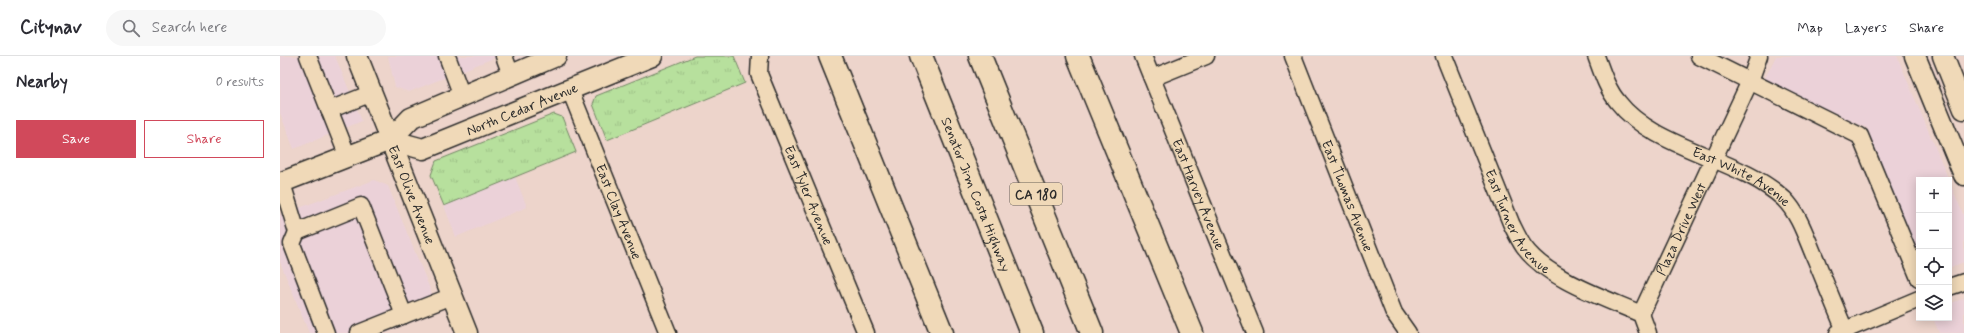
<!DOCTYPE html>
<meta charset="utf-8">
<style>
body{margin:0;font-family:Mynerve,sans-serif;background:#f7f7f7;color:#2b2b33}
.controls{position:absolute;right:12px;bottom:12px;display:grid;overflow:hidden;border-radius:0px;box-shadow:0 2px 10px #0003}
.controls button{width:36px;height:36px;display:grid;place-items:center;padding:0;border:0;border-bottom:1px solid #e1e1e2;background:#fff;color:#2b2b33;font:20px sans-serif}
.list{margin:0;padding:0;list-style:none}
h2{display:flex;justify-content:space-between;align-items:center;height:52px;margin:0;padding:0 16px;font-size:17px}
h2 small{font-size:13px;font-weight:400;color:#7c7c81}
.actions{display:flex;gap:8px;padding:12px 16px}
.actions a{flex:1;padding:9px 0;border:1px solid #d1495b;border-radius:0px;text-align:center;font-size:14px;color:#d1495b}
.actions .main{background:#d1495b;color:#fff}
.icon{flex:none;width:22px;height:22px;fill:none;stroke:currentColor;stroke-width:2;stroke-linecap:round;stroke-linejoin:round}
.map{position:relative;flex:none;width:1684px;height:277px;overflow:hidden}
header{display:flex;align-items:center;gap:24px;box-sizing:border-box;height:56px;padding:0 20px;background:#fff;border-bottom:1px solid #e1e1e2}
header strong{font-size:19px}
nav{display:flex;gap:22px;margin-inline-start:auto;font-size:14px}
.search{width:280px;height:36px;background:#f7f7f7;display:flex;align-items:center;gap:10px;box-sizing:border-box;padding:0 14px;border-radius:22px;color:#7c7c81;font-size:15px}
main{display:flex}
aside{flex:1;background:#fff}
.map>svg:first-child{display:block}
</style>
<header>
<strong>Citynav</strong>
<div class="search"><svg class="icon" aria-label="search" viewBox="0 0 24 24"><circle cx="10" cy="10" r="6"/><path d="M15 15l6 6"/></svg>Search here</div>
<nav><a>Map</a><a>Layers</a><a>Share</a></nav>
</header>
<main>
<aside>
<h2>Nearby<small>0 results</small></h2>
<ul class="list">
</ul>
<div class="actions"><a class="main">Save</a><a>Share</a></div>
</aside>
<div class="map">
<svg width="1684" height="277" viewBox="0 0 1684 277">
<defs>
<pattern id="grass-tufts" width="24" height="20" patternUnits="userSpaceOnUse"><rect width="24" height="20" fill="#b7e09d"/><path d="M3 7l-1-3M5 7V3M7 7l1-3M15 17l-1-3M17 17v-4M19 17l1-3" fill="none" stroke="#9ec087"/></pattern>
</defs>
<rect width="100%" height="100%" fill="#edd4cb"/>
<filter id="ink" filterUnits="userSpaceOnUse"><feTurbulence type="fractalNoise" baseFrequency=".025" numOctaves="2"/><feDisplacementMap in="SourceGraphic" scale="8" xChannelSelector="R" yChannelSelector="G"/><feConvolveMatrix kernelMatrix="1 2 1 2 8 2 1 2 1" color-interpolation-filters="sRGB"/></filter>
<g filter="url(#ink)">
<g fill="#ebd1d8">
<path d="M0,0H55L82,65L14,93L0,57Z"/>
<path d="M108,0H219L129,36L115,31Z"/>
<path d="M1496,0H1617L1669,124H1639V201L1587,72L1484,24Z"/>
<path d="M235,121L247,151L176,181L164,150Z"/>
<path d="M94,124L108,130L159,255L105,277H29L0,206V159Z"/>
<path d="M1669,125L1684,160V206L1669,212Z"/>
<path d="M1684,242V277H1659L1653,262H1669V248Z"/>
</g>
<g fill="url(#grass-tufts)" stroke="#718664">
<path d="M415,0H454L465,27L327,84L313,48L316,40Z"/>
<path d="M274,58L282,61L296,96L164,150L151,119L156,105Z"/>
</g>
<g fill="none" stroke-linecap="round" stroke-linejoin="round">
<defs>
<g id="minor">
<path d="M28,0L68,101"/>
<path d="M167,0L182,40"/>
<path d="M224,0L231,19"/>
<path id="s1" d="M480,0L479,18L586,277"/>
<path id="s2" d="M863,0L975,277"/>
<path id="s3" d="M1013,0L1114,257L1128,277"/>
<path id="s4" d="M1164,0L1231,167C1235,175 1239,184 1244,191C1267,223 1325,242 1361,258L1368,277"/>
<path id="s5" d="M1316,0C1322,16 1327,33 1338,46C1375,94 1459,101 1504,143C1520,159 1527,184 1536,204C1546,229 1556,253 1566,277"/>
<path d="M1419,0L1580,80L1639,222"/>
<path d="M872,22L926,0"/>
<path id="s6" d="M290,34L388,277"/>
<path d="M49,54L92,37"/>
<path d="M2,127L17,176L12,188L46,277"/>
<path d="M17,176L81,150L124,259"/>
<path d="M1669,231L1684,226"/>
<path id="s7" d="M1361,258L1470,25L1479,0"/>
<path d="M79,277L172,240"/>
<path d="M1558,277L1639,243"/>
</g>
<g id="major">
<path id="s8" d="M77,0L187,277"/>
<path d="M1635,0L1684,119"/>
<path d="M1663,0L1684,53"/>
<path id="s9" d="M110,84L143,93L372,0"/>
<path d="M0,127L110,84L131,62L276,0"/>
</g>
<g id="highway">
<path d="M550,0L662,277"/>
<path id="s10" d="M641,0L752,277"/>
<path d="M700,0L812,277"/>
<path d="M798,0L912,277"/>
</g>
</defs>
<use href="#minor" stroke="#2b2b2b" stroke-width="19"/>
<use href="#major" stroke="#2b2b2b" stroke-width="23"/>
<use href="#highway" stroke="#2b2b2b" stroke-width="25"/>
<use href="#minor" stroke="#f0d9b8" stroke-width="16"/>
<use href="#major" stroke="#f0d9b8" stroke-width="20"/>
<use href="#highway" stroke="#f0d9b8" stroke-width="22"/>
</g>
</g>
<g text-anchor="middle" stroke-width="4" stroke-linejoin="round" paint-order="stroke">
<rect fill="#f0d9b8" stroke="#665f55" stroke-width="1" x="730" y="127" width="52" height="22" rx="3"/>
<g font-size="13" font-weight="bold" fill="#2b2b2b">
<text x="756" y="143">CA 180</text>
</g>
<g font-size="14" fill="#2b2b2b" stroke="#f0d9b8">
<text dy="5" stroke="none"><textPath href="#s9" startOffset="141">North Cedar Avenue</textPath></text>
<text dy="5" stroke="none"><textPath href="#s5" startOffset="197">East White Avenue</textPath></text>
<text dy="5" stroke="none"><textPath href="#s8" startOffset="149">East Olive Avenue</textPath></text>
<text dy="5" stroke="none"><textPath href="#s2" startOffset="149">East Harvey Avenue</textPath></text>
<text dy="5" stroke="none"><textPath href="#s1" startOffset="149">East Tyler Avenue</textPath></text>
<text dy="5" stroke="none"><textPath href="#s10" startOffset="149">Senator Jim Costa Highway</textPath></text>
<text dy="5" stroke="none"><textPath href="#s3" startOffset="150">East Thomas Avenue</textPath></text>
<text dy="5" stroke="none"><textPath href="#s6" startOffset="131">East Clay Avenue</textPath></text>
<text dy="5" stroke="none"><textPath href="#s4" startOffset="182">East Turner Avenue</textPath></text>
<text dy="5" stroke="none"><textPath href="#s7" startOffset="94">Plaza Drive West</textPath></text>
</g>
</g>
</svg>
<div class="controls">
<button>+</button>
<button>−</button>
<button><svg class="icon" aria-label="locate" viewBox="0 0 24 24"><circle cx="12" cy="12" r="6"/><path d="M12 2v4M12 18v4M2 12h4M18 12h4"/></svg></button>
<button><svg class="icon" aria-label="layers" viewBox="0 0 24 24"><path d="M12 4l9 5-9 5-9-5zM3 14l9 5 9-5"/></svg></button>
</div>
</div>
</main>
